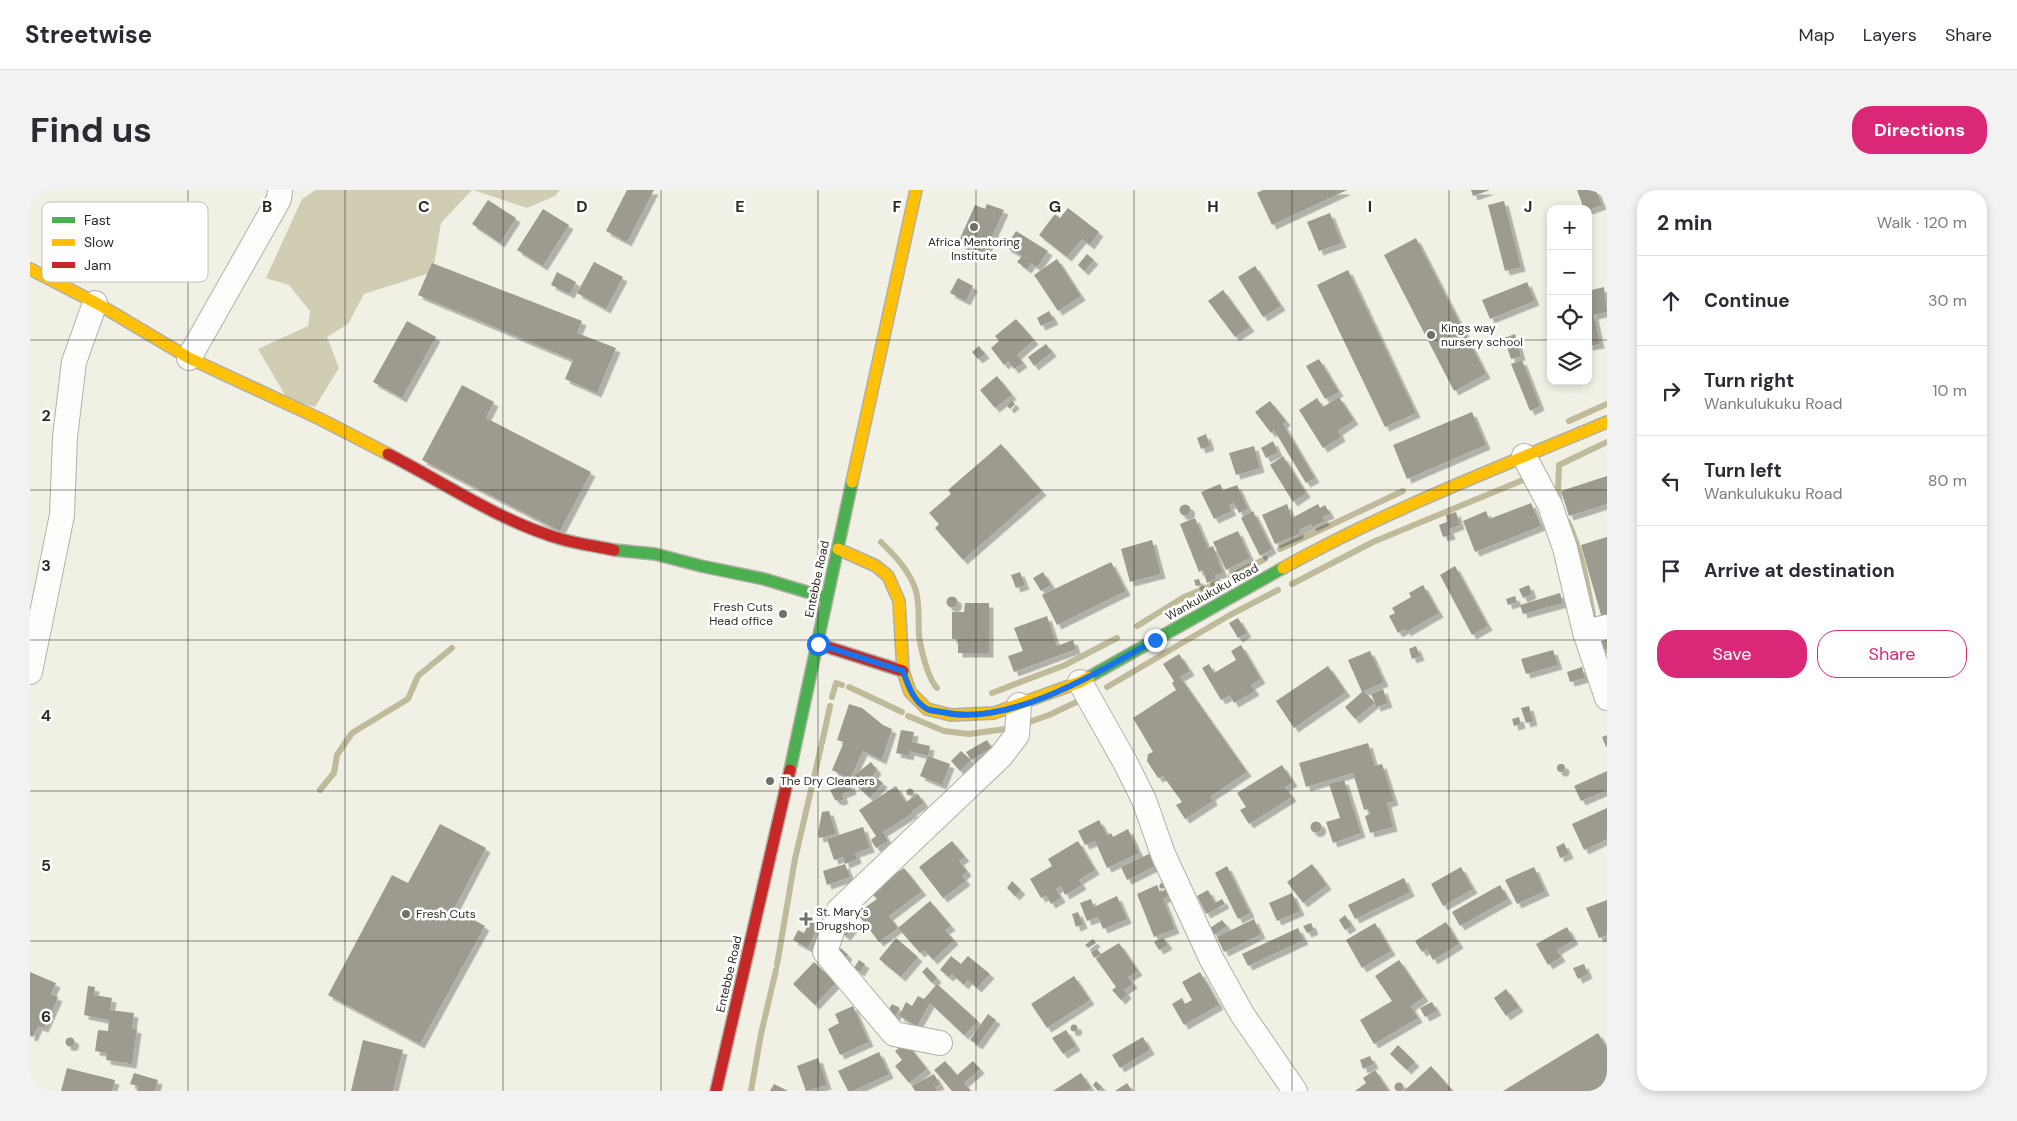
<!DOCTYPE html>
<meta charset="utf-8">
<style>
body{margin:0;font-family:"DM Sans",sans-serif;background:#f2f2f3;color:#2b2b33}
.controls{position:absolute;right:15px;top:15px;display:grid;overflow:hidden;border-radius:10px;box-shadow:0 2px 8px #0003}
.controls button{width:45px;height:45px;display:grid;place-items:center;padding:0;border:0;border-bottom:1px solid #e1e1e2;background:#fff;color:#2b2b33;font:25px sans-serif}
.stop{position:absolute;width:15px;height:15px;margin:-11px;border:4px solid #1a73e8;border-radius:50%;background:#fff}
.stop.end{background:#1a73e8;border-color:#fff;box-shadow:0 1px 5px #0008}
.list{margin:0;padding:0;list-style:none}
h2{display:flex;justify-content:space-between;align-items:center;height:65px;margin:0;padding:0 20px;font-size:21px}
h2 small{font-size:16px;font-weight:400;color:#7c7c81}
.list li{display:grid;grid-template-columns:32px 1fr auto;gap:15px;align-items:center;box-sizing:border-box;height:90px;padding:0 20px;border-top:1px solid #e1e1e2}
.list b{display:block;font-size:19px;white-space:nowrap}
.list p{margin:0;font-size:16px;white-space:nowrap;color:#7c7c81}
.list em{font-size:16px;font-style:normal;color:#7c7c81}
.actions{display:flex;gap:10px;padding:15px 20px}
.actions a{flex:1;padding:11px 0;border:1px solid #db2777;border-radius:20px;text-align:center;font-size:18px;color:#db2777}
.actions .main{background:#db2777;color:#fff}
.icon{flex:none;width:28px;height:28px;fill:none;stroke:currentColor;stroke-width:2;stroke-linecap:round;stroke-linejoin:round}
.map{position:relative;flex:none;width:1577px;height:901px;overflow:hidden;border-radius:20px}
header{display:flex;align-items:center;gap:30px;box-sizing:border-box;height:70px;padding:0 25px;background:#fff;border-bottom:1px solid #e1e1e2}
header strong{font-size:24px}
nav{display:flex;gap:28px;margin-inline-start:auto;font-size:18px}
.intro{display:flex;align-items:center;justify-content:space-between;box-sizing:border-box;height:120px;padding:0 30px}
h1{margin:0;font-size:35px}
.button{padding:12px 22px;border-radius:20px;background:#db2777;color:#fff;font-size:18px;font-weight:700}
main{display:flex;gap:30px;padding:0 30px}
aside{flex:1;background:#fff;border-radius:20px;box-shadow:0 2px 8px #0003}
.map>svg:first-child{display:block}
</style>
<header>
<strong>Streetwise</strong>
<nav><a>Map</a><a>Layers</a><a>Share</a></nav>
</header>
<div class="intro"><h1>Find us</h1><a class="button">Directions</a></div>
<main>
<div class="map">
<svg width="1577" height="901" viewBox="0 0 1577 901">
<defs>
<filter id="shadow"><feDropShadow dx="4.5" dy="4.5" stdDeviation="0" flood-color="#0004"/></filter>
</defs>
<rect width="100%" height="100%" fill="#f1f0e5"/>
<g fill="#d1cdb2">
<path d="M286,0H442L411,33L403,82L334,104L318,134L297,147L309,178L285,217L258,210L228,159L278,136L280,121L259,95L236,88L272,9Z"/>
<path d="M443,0H530L525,6L497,18Z"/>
</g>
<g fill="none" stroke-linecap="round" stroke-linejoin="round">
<g stroke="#bfba9a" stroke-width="6">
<path d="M1539,231L1577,214"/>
<path d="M1530,314L1528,301L1529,275L1577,252"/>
<path d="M1538,332C1552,361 1557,393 1563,425"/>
<path d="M851,352C865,366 880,381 886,401C890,416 888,430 889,444C890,457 898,489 907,498"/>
<path d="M1250,359L1373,301"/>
<path d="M1201,386L1235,369"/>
<path d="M1262,394L1343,352L1500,287"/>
<path d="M1107,436L1154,407L1188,393"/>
<path d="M819,497L872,522"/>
<path d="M1077,497L1200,425L1248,400"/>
<path d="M962,503L1035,475L1087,448"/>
<path d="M802,507L806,493L812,495"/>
<path d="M878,526L914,541L939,544L976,539"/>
<path d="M994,534L1019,525L1053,509"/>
<path d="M792,553L800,516"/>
<path d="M290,600L304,583L307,565L322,543L378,509L388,486L422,458"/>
<path d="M747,775L765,669L791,557"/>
<path d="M721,901L731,844L746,780"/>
</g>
</g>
<g fill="#9d9b8f" filter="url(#shadow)">
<path d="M597,0H624L597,52L576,41Z"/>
<path d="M1233,0H1317L1242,35L1227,3Z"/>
<path d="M1441,0H1460L1443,6Z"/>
<path d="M1547,0H1566L1572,15L1558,20L1554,19Z"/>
<path d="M458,10L486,28L470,53L442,34Z"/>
<path d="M1474,11L1491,77L1475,81L1458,15Z"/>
<path d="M957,14L974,20L954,64L928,53L945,15L955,19Z"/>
<path d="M1038,18L1069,42L1060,55L1052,49L1037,67L1009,45L1025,24L1030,28Z"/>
<path d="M513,19L539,35L513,76L487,60Z"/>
<path d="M1300,23L1312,53L1289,61L1277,32Z"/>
<path d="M986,41L1018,61L1007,77L1001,73L997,79L987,72L992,66L976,57Z"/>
<path d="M1386,48L1456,184L1424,201L1354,65Z"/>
<path d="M1057,64L1064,70L1054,81L1048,75Z"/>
<path d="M1027,69L1051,106L1028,121L1004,85Z"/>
<path d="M564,72L593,87L576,119L547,103Z"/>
<path d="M402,73L552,131L547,143L586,158L567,203L535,189L543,170L388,105Z"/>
<path d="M1225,76L1251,116L1233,127L1208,87Z"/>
<path d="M1318,80L1386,223L1355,237L1287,95Z"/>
<path d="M527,82L546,92L540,104L521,95Z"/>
<path d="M928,88L943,96L936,111L920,103Z"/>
<path d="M1497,92L1505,111L1460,129L1452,110Z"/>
<path d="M1574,97L1577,122L1564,125L1570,154L1558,156V126L1561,125L1558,101Z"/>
<path d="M1193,100L1220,137L1205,147L1178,111Z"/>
<path d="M1019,121L1024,130L1011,136L1007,128Z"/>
<path d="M986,129L1004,150L987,165L993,173L984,179L978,171L974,175L961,158L969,151L965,146Z"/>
<path d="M377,131L406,147L372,208L343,192Z"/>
<path d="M1485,144L1491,166L1481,169L1474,148Z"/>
<path d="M1016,154L1022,162L1004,176L998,167Z"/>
<path d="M949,156L955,164L948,169L942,162Z"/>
<path d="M1289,169L1309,202L1295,209L1276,176Z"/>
<path d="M1492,170L1510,216L1500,221L1481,174Z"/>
<path d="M967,186L982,205L965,218L950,200Z"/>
<path d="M432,195L464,212L456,228L561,282L530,341L392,270Z"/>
<path d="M1309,207L1324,230L1308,241L1311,247L1293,258L1269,220L1287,208L1293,217Z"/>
<path d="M981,210L985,214L980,219L977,216Z"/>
<path d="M1240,211L1256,231L1253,234L1285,288L1276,293L1244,240L1241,243L1225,222Z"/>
<path d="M1442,222L1456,255L1377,289L1363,255Z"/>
<path d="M1176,244L1180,256L1171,259L1167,248Z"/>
<path d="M1243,251L1248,262L1236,268L1231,258Z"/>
<path d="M971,254L1012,301L933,370L905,338L909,334L899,323L921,304L918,300Z"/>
<path d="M1224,256L1230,278L1206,285L1199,263Z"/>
<path d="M1253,266L1276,303L1263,312L1240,275Z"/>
<path d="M1577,286V314L1539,326L1531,301Z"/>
<path d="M1190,294L1193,300L1207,295L1218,319L1209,323L1204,313L1199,315L1202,321L1184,329L1171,302Z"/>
<path d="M1501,313L1511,336L1445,362L1433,331L1456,321L1459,329Z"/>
<path d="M1257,314L1262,328L1288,314L1290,318L1295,315L1300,324L1293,327L1295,331L1282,337L1281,334L1269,340V344L1245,354L1232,325Z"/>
<circle cx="1155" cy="320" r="5.5"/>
<path d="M1223,321L1242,359L1230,366L1211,328Z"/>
<path d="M1426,322L1430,335L1419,339L1421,345L1413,347L1409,335L1417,332L1416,325Z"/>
<path d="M1165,328L1178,358L1183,356L1193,383L1185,385L1186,389L1177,393L1173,380L1169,382L1150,334Z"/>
<path d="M1208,341L1220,368L1196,380L1183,352Z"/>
<path d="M1577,347V430L1573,432L1551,355Z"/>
<path d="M1122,350L1131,384L1100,392L1091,359Z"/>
<path d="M1081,372L1096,401L1027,435L1012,405Z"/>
<path d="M1425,376L1458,436L1442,445L1410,385Z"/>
<path d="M990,382L995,395L986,398L981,385Z"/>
<path d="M1013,382L1021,395L1011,401L1003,388Z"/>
<path d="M1169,389L1171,395L1166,396L1164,390Z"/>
<path d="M1393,395L1409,423L1376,442L1375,439L1368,443L1359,426L1365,423L1362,418L1381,407L1379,403Z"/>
<path d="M1499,395L1502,404L1493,408L1489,399Z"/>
<path d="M1530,403L1533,413L1493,424L1490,415Z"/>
<path d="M1485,406L1487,412L1478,415L1476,409Z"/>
<circle cx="922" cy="412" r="5.5"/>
<path d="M935,413H959V463H928V449H922V422H934Z"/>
<path d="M1017,426L1027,456L1043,450L1046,459L984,482L978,466L993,461L984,438Z"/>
<path d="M1208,428L1217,443L1208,448L1199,433Z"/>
<path d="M1577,445V459L1571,460L1568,447Z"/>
<path d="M1211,455L1231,489L1221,495L1225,501L1204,513L1200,505L1191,510L1172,478L1179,474L1184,483L1206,470L1201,461Z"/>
<path d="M1386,456L1390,466L1382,469L1379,459Z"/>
<path d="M1523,460L1528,475L1496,484L1491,469Z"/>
<path d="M1340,461L1354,492L1334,501L1345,513L1341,504L1353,499L1358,513L1346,517L1345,513L1325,529L1315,517L1332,502L1318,470Z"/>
<path d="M1149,464L1160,481L1150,487L1217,582L1181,606L1183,611L1155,629L1146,615L1152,612L1133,586L1128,588L1117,571L1118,564L1123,562L1103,528L1146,500L1142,493L1144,491L1133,474Z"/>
<path d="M1298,476L1316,502L1264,538L1246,511Z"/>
<path d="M1552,477L1555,488L1540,492L1537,482Z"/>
<path d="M819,514L832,518L853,535L862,539L852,570L833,561L820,589L802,580L814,552L807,550Z"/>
<path d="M1499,516L1503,531L1496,533L1491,518Z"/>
<path d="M1489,527L1491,534L1484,536L1482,529Z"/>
<path d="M871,540L884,542L882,552L900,556L898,566L880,561L879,566L866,563Z"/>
<path d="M1577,545V556L1576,557L1572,547Z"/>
<path d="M957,550L962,558L941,570L936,562Z"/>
<path d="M1338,553L1345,576L1352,574L1364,611L1357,613L1363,637L1340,643L1335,626L1340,624L1338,619L1334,620L1323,583L1276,597L1269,573Z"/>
<path d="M931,561L941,570L930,581L921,571Z"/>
<path d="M898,566L920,574L912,595L890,586Z"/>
<path d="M841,572L847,580L843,585L853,593L840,608L830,599L843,585L826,596L820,589Z"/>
<circle cx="1531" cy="578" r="4"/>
<path d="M1252,575L1263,592L1255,597L1262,607L1219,634L1210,620L1216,617L1207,603Z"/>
<path d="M1577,581V600L1551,611L1544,596Z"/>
<path d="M1314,590L1331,643L1303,653L1296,632L1310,628L1299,594Z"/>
<path d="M820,593L822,600L812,604L814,609L810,611L805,610L800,600Z"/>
<path d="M866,596L876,612L888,604L894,613L882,621L883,623L853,642L858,651L846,658L841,650L846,646L829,620Z"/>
<circle cx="880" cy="602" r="3.5"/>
<path d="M1577,618V649L1554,660L1542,634Z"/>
<path d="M799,621L806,644L789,648L788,643L792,622Z"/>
<path d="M1069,630L1077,645L1081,643L1083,647L1098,639L1109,663L1077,678L1065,651L1055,655L1048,641Z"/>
<circle cx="1286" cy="637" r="5.5"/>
<path d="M410,634L456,658L424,719L455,736L390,854L298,805L362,685L378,693Z"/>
<path d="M833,637L840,658L825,663L827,669L815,674L813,667L804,670L797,649Z"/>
<path d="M922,651L935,667L929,671L937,681L932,686L936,691L913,708L889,677Z"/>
<path d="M1048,651L1065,680L1049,690L1052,695L1035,705L1031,696L1026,699L1031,708L1021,714L1016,705L1011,708L1000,689L1022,676L1018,669Z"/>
<path d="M1534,653L1539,664L1530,668L1526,657Z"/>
<path d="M1121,663L1125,670L1122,671L1124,677L1097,690L1091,677Z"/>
<path d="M815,674L820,687L797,695L793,681Z"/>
<path d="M1282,674L1297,695L1273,713L1257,692Z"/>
<path d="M1197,676L1220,723L1208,729L1185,683Z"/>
<path d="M1431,677L1443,699L1413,716L1401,694Z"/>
<path d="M1504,677L1515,701L1487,714L1475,690Z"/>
<path d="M874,678L892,701L859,726L868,738L849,752L827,723L847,709L842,704L852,697L848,692L862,680L865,684Z"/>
<path d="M1374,688L1380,702L1325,729L1318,715Z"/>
<path d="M982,691L991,700L985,706L977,698Z"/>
<path d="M1133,692L1135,694V697L1132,699L1129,697L1130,694Z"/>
<path d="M1127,695L1130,702L1138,699L1141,705L1133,709L1145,739L1124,747L1107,704Z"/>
<path d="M1470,695L1478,709L1430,736L1422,722Z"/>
<path d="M1178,700L1185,713L1192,709L1195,714L1176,724L1167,706Z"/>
<path d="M1262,703L1270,721L1247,731L1239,713Z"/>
<path d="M1087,706L1097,729L1073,739L1068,727L1057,731L1050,713L1061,709L1064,717Z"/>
<path d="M1577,710V745L1569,748L1556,718Z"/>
<path d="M900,711L921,736L915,740L924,750L903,770L894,760L890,763L868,738Z"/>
<path d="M1048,722L1053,734L1046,737L1042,724Z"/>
<path d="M1315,725L1322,736L1315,740L1309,730Z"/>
<path d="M1224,729L1231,744L1194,762L1187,747Z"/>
<path d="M816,730L824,736L816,746L808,740Z"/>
<path d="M1192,730L1197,736L1184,745L1180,738Z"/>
<path d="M780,731L789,735L778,758L763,750L768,740L774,743Z"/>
<path d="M1416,732L1429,754L1403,770L1397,759L1392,762L1385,751Z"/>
<path d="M1281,733L1284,740L1277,743L1273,736Z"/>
<path d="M1345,733L1361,761L1332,778L1316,750Z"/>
<path d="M1537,737L1544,750L1527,760L1531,767L1518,775L1506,754Z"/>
<path d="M1268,738L1274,750L1218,776L1212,764Z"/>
<path d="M1133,747L1138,755L1129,760L1124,752Z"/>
<path d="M866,748L888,767L871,787L849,769Z"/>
<path d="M1063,749L1066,753L1058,758L1055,755Z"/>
<path d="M1089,753L1108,781L1098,787L1103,794L1094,800L1097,804L1091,810L1082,800L1086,797L1066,769L1071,764L1064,768L1061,762L1067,759L1071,764Z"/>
<path d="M811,758L818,765L812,773L803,766Z"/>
<path d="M921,766L931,774L938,766L960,784L947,798L938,790L934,795L922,784L919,787L910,780Z"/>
<path d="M829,770L835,774L830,782L824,778Z"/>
<path d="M1369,770L1394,807L1381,816L1388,828L1344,854L1330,830L1362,811L1345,786Z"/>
<path d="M784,772L806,793L785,815L763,794Z"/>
<path d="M1554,774L1558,784L1548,789L1543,778Z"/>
<path d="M897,777L907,788L902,793L892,782Z"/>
<path d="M0,782L26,793L21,804L28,807L14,838L8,836L3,847L0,846Z"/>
<path d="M1170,782L1189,815L1154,835L1142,814L1152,808L1155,814L1162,810L1152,792Z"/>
<path d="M1044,786L1060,810L1017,838L1001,814Z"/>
<path d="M907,794L948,831L934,845L900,813L887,836L869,826L876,812L882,816L888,806L894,809Z"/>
<path d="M58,796L65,797L64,805L82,808L80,820L104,823L102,838L107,839L102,874L76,870L77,863L65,861L68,840L78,841L79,830L54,825Z"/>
<path d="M1476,799L1489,817L1476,826L1464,808Z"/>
<path d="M1402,812L1407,821L1395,827L1390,818Z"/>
<path d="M862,814L870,818L865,827L857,823Z"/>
<path d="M823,816L839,852L810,865L798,839L809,833L805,824Z"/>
<path d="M958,824L966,830L948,855L940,850Z"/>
<circle cx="1044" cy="838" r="3.5"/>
<path d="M1036,840L1046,856L1033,864L1022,848Z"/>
<path d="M1568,843L1577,858V901H1473Z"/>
<path d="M1113,847L1120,860L1090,878L1082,865Z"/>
<circle cx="40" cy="852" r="4.5"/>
<path d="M333,850L373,860L363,901H321Z"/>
<path d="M876,852L897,879L879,893L865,876L872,870L865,861Z"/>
<path d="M1368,855L1385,872L1377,880L1360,864Z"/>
<path d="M849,862L859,884L823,901H818L808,881Z"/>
<path d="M1340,866L1344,874L1333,879L1330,870Z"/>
<path d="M788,868L797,895L776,901L767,876Z"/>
<path d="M915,871L927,885L943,871L950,879L934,893L941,901H922L904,880Z"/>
<path d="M1401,876L1423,901H1374Z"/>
<path d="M37,878L85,890L82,901H31Z"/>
<path d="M1345,880L1359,901H1325L1336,893L1333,888Z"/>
<path d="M104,883L128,890L125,901H107L108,896L100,894Z"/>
<path d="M1051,883L1061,898L1056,901H1023Z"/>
<path d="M904,884L910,895L905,897L907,901H885L882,896Z"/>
<path d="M1066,891L1072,897L1068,901L1063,895Z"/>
<circle cx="1369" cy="897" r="4.5"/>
<path d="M1097,893L1102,901H1085Z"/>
<path d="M744,894L758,901H740Z"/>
</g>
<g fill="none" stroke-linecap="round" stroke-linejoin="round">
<defs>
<g id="street">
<path d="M159,168L249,9L250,0"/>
<path d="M1494,266L1520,315L1535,358L1555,442L1577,508"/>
<path d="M1555,442L1577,437"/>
<path d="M0,482L32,325L35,247L44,172L65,113"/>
<path d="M1050,492L1095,572L1114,610L1133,664L1181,768L1212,824L1265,901"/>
<path d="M910,853L864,844L795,762L809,720L971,566L987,545L989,515"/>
</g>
<g id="fast">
<path d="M584,360L625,364L671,376L734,389L797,408"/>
<path d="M1059,487L1253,378"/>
<path d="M760,580L822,292"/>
</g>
<g id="slow">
<path d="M0,79L68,114L159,168L290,229L358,264"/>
<path d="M822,292L886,0"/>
<path d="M808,359L846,376L858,386L869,411L873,481L880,502L897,519L921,525L964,523L1050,492L1059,487"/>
<path d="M1253,378C1357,320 1468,278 1577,232"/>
</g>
<g id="jam">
<path d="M358,264C415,293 469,331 531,349C548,354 566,356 584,360"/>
<path d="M788,454L873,481"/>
<path d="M686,901L760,580"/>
</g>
</defs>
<use href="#street" stroke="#b1b0a7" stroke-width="26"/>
<use href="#fast" stroke="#b1b0a7" stroke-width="14"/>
<use href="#slow" stroke="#b1b0a7" stroke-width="14"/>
<use href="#jam" stroke="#b1b0a7" stroke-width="14"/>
<use href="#street" stroke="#fdfdfb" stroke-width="24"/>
<use href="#fast" stroke="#4caf50" stroke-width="11"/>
<use href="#slow" stroke="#ffc107" stroke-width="11"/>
<use href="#jam" stroke="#c62828" stroke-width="11"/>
</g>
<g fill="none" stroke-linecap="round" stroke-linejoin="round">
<path stroke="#1a73e8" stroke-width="6" d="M788,454L873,481C878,495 883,511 897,519C901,521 907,521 912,522C978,538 1069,482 1125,450"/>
</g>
<path fill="none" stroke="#2d2c24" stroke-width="1" stroke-opacity="0.55" d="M158,0V901M315,0V901M473,0V901M631,0V901M788,0V901M946,0V901M1104,0V901M1262,0V901M1419,0V901M0,150H1521M1558,150H1577M0,300H1577M0,450H1577M0,601H1577M0,751H1577"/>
<g fill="#727168" stroke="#fff" stroke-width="2">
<circle cx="944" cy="37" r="5"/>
<circle cx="1401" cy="145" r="5"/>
<circle cx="753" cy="424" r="5"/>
<circle cx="740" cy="591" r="5"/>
<circle cx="376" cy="724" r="5"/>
<path d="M773.5 721.5h5v5h5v5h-5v5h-5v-5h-5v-5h5z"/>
</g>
<g text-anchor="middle" stroke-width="5" stroke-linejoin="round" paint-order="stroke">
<g font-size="12" fill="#2d2c24" stroke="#fff" text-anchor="start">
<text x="944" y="56" text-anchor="middle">Africa Mentoring<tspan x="944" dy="14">Institute</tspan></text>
<text x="1411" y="142">Kings way<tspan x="1411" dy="14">nursery school</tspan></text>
<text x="743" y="421" text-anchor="end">Fresh Cuts<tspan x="743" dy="14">Head office</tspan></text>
<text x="750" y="595">The Dry Cleaners</text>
<text x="786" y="726">St. Mary's<tspan x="786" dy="14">Drugshop</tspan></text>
<text x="386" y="728">Fresh Cuts</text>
</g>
<g font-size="12" fill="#2d2c24" stroke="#fff">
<text transform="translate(787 389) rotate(-78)" y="4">Entebbe Road</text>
<text transform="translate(1182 402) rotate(-29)" y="4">Wankulukuku Road</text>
<text transform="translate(699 784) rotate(-77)" y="4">Entebbe Road</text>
</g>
</g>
<rect x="12" y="12" width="166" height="80" rx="8" fill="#fff" stroke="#c0c0bd" stroke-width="1"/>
<rect x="22" y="27" width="23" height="6" fill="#4caf50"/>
<rect x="22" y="49" width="23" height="7" fill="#ffc107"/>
<rect x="22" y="72" width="23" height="6" fill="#c62828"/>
<g font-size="14" fill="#2d2c24">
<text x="54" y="35">Fast</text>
<text x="54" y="57">Slow</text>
<text x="54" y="80">Jam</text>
</g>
<g font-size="16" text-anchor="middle" font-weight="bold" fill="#2d2c24" stroke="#fff" stroke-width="5" stroke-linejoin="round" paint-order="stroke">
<text x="237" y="22">B</text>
<text x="394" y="22">C</text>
<text x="552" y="22">D</text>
<text x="710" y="22">E</text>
<text x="867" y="22">F</text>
<text x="1025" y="22">G</text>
<text x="1183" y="22">H</text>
<text x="1340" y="22">I</text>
<text x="1498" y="22">J</text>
<text x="16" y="231">2</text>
<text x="16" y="381">3</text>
<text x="16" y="531">4</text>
<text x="16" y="681">5</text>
<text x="16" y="832">6</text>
</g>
</svg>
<div class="controls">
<button>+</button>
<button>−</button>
<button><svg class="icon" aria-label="locate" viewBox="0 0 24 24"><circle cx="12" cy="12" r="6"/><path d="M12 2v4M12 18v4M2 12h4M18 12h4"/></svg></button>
<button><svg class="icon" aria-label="layers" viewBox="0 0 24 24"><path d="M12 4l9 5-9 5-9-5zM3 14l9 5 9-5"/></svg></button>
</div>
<div class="stop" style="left:788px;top:454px"></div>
<div class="stop end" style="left:1125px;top:450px"></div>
</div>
<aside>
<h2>2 min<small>Walk · 120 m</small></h2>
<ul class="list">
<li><svg class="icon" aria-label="ahead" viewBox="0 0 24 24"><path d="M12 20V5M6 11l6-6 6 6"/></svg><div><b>Continue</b></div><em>30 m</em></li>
<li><svg class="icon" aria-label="right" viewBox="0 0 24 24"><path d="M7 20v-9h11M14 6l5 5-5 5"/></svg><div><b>Turn right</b><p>Wankulukuku Road</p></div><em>10 m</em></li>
<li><svg class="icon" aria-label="left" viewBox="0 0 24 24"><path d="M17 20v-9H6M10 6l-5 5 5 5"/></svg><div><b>Turn left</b><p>Wankulukuku Road</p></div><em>80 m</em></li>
<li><svg class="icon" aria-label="arrive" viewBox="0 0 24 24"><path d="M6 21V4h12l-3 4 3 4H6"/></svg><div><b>Arrive at destination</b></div></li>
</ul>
<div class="actions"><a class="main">Save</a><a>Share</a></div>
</aside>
</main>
